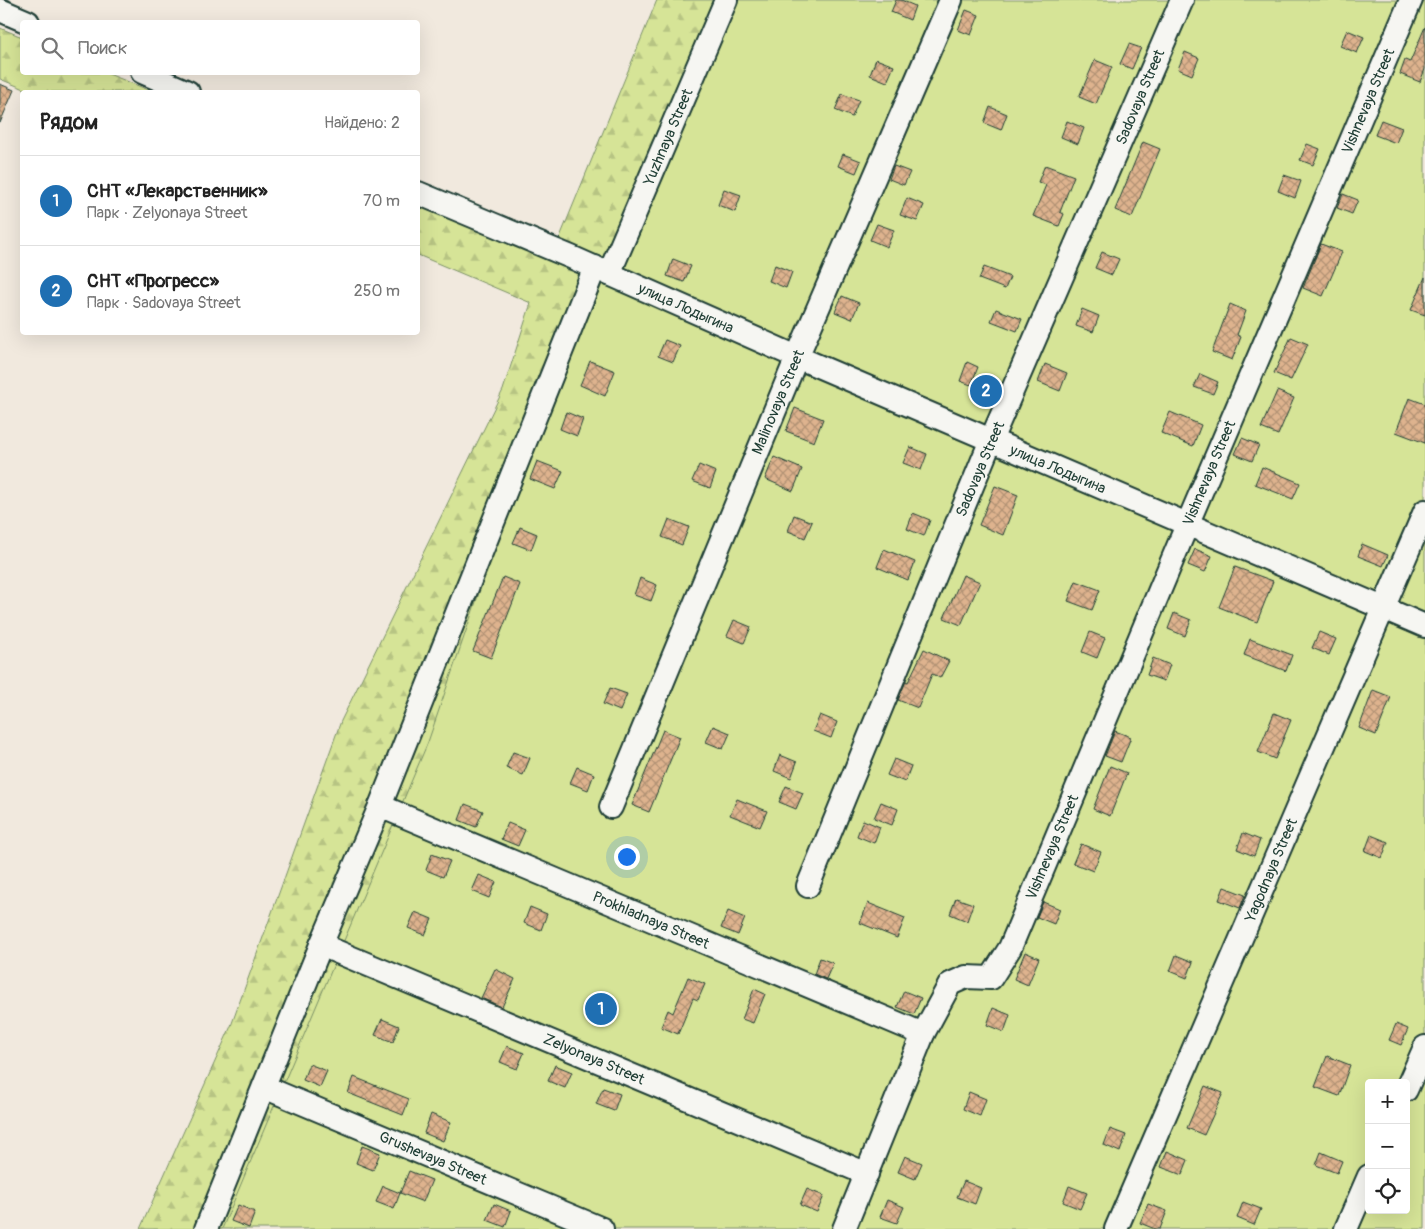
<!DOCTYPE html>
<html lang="ru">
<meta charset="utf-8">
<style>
body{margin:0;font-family:Pangolin,sans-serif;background:#f6f6f6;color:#222}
.controls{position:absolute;right:15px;bottom:15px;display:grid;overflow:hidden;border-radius:5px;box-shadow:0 5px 20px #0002}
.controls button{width:45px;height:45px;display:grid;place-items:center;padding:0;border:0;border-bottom:1px solid #e0e0e0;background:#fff;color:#222;font:25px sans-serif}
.you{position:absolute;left:626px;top:856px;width:18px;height:18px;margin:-12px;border:4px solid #fff;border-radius:50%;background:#1a73e8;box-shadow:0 0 0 8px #1a73e833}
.badge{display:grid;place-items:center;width:32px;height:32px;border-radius:50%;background:#1f6fb2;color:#fff;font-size:16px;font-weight:700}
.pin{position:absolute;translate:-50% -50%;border:2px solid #fff;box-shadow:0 1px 5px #0006}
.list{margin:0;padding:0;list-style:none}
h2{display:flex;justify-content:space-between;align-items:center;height:65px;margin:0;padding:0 20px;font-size:21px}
h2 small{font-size:16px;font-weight:400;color:#767676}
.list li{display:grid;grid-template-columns:32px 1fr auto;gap:15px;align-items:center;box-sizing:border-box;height:90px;padding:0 20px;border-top:1px solid #e0e0e0}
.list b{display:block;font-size:19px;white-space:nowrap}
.list p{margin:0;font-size:16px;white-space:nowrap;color:#767676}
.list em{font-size:16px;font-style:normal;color:#767676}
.icon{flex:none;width:28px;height:28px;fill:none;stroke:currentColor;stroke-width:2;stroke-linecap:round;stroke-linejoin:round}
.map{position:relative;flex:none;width:1425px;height:1229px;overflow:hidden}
.search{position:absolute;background:#fff;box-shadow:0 5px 20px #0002;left:20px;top:20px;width:400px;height:55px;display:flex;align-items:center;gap:12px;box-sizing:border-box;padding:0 18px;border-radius:5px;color:#767676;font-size:19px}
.panel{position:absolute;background:#fff;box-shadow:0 5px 20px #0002;left:20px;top:90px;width:400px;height:245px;border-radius:5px}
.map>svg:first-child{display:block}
</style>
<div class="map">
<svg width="1425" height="1229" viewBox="0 0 1425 1229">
<defs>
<pattern id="forest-firs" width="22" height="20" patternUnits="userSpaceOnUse" patternTransform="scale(1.25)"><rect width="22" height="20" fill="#d6e497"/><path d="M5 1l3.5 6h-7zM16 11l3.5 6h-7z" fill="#b7c483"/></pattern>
<pattern id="building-cross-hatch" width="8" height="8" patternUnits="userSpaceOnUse" patternTransform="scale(1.25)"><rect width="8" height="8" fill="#deb38e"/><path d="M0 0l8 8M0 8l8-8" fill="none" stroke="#b39375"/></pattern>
</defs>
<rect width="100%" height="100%" fill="#f1e9de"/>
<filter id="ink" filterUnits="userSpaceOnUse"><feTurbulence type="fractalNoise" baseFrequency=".02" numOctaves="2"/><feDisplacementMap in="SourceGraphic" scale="10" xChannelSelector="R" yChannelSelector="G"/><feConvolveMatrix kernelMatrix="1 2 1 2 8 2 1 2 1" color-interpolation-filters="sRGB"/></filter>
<g filter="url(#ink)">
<path fill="#d6e497" stroke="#7a9066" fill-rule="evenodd" d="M714,0H1425V1229H154ZM1369,1083H1406V1210H1369Z"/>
<g fill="url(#forest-firs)" stroke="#7a9066">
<path d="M657,0H724L517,482L428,742L222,1229H140L231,1026L341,721L503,390L531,303L418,255V203L551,259Z"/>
<path d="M0,28L22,37V72L106,73L154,92H32L0,79Z"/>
</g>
<g fill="url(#building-cross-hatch)" stroke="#1f3d34">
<path d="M896,0H901L915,6L910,20L891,12Z"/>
<path d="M966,10L979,15L971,35L958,30Z"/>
<path d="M1425,27V69L1420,82L1400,74L1405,60L1410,62Z"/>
<path d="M1347,30L1364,37L1357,53L1340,46Z"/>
<path d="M1129,44L1141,48L1132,69L1120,64Z"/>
<path d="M1185,52L1199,58L1192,75L1178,69Z"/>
<path d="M876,59L894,66L887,82L870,75Z"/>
<path d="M1095,60L1112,67L1096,104L1079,97Z"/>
<path d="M0,84L14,90L0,123Z"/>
<path d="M842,94L859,100L852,117L835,110Z"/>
<path d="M990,107L1007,114L1001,130L984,123Z"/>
<path d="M1381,120L1402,128L1396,143L1375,135Z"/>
<path d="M1067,121L1084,128L1078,144L1061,137Z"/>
<path d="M1143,142L1160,149L1132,217L1115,210Z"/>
<path d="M1307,144L1320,149L1313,165L1300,160Z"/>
<path d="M843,154L861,161L856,173L838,166Z"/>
<path d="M1045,165L1074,176L1060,212L1064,214L1059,226L1033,216L1046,185L1038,182Z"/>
<path d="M894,166L910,172L904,185L889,179Z"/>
<path d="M1284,175L1301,181L1295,198L1278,191Z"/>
<path d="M724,189L741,195L735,212L718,205Z"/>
<path d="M1343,194L1358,200L1352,214L1337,208Z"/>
<path d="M907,198L924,205L917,221L900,215Z"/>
<path d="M877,224L894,230L887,247L870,240Z"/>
<path d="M1321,244L1342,252L1323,296L1303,288Z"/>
<path d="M1102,252L1119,259L1112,275L1095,268Z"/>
<path d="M673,259L691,266L684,282L667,276Z"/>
<path d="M775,265L792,272L786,288L769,281Z"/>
<path d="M984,267L1010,277L1005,289L979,279Z"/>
<path d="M1425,277V315L1411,310Z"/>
<path d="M842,296L859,303L852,319L835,312Z"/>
<path d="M1230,304L1246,311L1237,335L1241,337L1232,360L1212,352Z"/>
<path d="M996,309L1022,319L1017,331L991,321Z"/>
<path d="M1082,309L1099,316L1093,332L1076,326Z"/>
<path d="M1291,337L1308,344L1291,380L1274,373Z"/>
<path d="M665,340L680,346L673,362L658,356Z"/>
<path d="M590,361L615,371L605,396L580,385Z"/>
<path d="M967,362L978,367L971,385L960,381Z"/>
<path d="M1045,364L1067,373L1060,391L1038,382Z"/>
<path d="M1200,374L1218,382L1213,394L1194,387Z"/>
<path d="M1277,391L1294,398L1278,435L1261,428Z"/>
<path d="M1409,398L1425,404V443L1396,432Z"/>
<path d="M795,408L823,419L814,442L786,431Z"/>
<path d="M566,412L583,419L577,436L560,429Z"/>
<path d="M1170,412L1201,425L1193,446L1161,433Z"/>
<path d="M1242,438L1259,445L1252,461L1235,454Z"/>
<path d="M910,447L927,454L921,470L903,463Z"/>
<path d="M774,457L802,469L793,491L765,479Z"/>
<path d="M537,461L563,471L555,489L530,479Z"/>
<path d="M699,465L716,472L710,488L692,481Z"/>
<path d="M1262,467L1300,483L1293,499L1255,484Z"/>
<path d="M995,486L1018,495L1003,535L979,525Z"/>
<path d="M913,513L930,520L924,536L907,529Z"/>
<path d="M794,515L812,522L805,538L788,531Z"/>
<path d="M669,519L689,527L682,545L662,537Z"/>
<path d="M520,527L537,534L531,550L513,543Z"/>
<path d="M1362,544L1388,555L1383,566L1358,556Z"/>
<path d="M884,549L915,562L908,580L877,567Z"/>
<path d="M1195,549L1212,556L1205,572L1188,565Z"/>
<path d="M1235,567L1273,581L1257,622L1219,607Z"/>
<path d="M963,575L980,582L961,625L944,618Z"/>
<path d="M503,577L520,584L491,658L473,651Z"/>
<path d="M640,578L657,585L651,601L634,595Z"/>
<path d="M1076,581L1100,590L1092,610L1068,601Z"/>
<path d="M1174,613L1191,620L1185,636L1168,629Z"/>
<path d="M734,620L751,627L744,643L727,636Z"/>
<path d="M1090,632L1105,638L1097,658L1082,652Z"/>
<path d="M1319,632L1336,639L1329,655L1312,648Z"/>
<path d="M1250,639L1292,655L1286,671L1244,655Z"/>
<path d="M924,649L949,661L940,678L932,674L918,708L898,700L906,681L908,682Z"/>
<path d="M1153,658L1170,665L1164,681L1147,675Z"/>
<path d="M610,688L627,694L620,711L603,704Z"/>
<path d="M1373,690L1391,697L1376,735L1359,728Z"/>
<path d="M1274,713L1291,720L1275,759L1258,752Z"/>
<path d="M820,715L837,722L831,738L813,731Z"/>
<path d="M713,726L730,733L723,749L706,742Z"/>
<path d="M663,730L680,737L649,812L632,805Z"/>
<path d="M1115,731L1131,737L1121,762L1105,756Z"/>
<path d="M513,752L530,758L523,775L506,768Z"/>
<path d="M780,755L797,762L791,778L774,771Z"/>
<path d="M894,759L911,766L905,782L887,775Z"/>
<path d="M1110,766L1127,773L1110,816L1093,809Z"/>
<path d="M577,767L594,774L588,790L570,783Z"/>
<path d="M786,786L803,793L796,809L779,802Z"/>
<path d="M737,799L767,811L760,827L730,815Z"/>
<path d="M881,802L898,809L892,825L874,818Z"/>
<path d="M465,804L483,811L476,827L459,820Z"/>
<path d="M863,820L880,827L874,843L857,836Z"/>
<path d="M508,823L525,830L518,846L501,839Z"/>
<path d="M1243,833L1260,840L1254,856L1237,849Z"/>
<path d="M1371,835L1388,842L1382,858L1365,851Z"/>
<path d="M1081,844L1101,852L1093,871L1073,863Z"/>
<path d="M432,854L450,861L443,877L426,870Z"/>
<path d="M479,875L496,882L489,898L472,891Z"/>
<path d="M1224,887L1245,895L1240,908L1219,900Z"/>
<path d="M956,898L973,904L967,921L950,914Z"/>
<path d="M1043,902L1060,909L1054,924L1037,917Z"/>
<path d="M868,903L905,918L897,938L860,923Z"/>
<path d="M530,907L547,914L541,930L524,923Z"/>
<path d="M728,911L745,918L738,935L721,928Z"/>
<path d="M415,912L432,919L425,935L408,928Z"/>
<path d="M1025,952L1039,958L1028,985L1014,979Z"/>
<path d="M1176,955L1193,962L1187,978L1170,971Z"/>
<path d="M820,958L833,963L826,979L814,974Z"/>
<path d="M495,969L515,979L502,1007L481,998Z"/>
<path d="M688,977L705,984L698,1000L693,998L678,1034L661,1027L668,1010L673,1013Z"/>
<path d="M754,989L765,994L753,1023L742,1019Z"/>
<path d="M904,991L921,998L914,1014L897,1007Z"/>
<path d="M993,1008L1010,1015L1004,1032L987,1025Z"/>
<path d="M382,1019L399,1026L393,1042L375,1035Z"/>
<path d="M1396,1024L1408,1029L1401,1045L1389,1040Z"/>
<path d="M507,1046L524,1053L517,1069L500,1062Z"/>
<path d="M1327,1056L1350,1065L1339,1096L1315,1087Z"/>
<path d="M309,1064L327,1071L320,1087L303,1080Z"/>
<path d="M555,1065L572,1072L565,1088L548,1081Z"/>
<path d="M354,1077L409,1099L403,1115L348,1093Z"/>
<path d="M1205,1086L1223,1093L1204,1135L1187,1128Z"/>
<path d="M603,1088L620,1094L614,1111L596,1104Z"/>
<path d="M969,1092L986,1099L980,1116L963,1109Z"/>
<path d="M431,1114L451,1122L443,1141L424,1133Z"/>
<path d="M1110,1129L1126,1135L1120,1152L1104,1145Z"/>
<path d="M362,1146L380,1153L373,1170L356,1163Z"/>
<path d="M1167,1151L1188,1160L1182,1175L1161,1167Z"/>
<path d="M1321,1152L1342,1161L1337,1173L1316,1165Z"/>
<path d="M905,1156L922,1163L915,1179L898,1172Z"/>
<path d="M409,1171L432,1180L423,1202L400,1193Z"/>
<path d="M964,1181L981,1188L975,1204L957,1197Z"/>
<path d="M383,1186L400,1193L394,1209L376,1202Z"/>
<path d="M1069,1186L1087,1193L1080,1209L1063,1202Z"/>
<path d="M807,1189L824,1196L817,1212L800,1205Z"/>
<path d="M887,1200L904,1207L897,1223L880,1217Z"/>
<path d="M1243,1202L1261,1209L1254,1225L1237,1218Z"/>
<path d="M494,1204L511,1211L505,1227L487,1220Z"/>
<path d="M1148,1204L1167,1211L1160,1229H1155L1140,1223Z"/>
<path d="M238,1205L255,1212L249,1228L231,1221Z"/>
</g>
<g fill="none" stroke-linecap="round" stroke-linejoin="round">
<defs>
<g id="minor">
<path d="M0,10L28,22"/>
<path d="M142,72L188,92"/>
<path d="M418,193L571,257L797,357L1425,626"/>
<path d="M609,274L726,0"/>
<path d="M380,806L923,1034"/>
<path d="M611,807L797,357L951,0"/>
<path d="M808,886L991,440L1182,0"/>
<path d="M321,945L867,1174"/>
<path d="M264,1087L602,1229"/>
<path d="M1406,1090L1425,1047"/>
<path d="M206,1229L321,945L380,806L595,267"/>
<path d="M844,1229L923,1034L950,984L966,977L991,978L1010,948L1187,525L1411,0"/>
<path d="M1116,1229L1425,511"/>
<path d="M1346,1229L1369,1176"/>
</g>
</defs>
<use href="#minor" stroke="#1f3d34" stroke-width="26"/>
<use href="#minor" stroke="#f6f6f2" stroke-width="22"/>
</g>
</g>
<g text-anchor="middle" stroke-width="4" stroke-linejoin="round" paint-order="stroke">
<g font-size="15" fill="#1f3d34" stroke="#f6f6f2">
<text transform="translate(1140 97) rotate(-67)" y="5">Sadovaya Street</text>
<text transform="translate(1368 101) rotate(-67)" y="5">Vishnevaya Street</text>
<text transform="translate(668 137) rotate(-67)" y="5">Yuzhnaya Street</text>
<text transform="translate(686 308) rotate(24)" y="5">улица Лодыгина</text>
<text transform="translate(778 402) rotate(-67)" y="5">Malinovaya Street</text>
<text transform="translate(980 469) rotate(-67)" y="5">Sadovaya Street</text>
<text transform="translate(1058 469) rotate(23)" y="5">улица Лодыгина</text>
<text transform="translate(1209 473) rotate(-67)" y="5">Vishnevaya Street</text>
<text transform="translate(1052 847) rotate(-67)" y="5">Vishnevaya Street</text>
<text transform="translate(1271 870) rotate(-67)" y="5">Yagodnaya Street</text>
<text transform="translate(651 920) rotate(23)" y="5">Prokhladnaya Street</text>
<text transform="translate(594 1059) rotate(23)" y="5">Zelyonaya Street</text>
<text transform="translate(433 1158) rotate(23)" y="5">Grushevaya Street</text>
</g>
</g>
</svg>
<div class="controls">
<button>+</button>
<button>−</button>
<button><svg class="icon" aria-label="locate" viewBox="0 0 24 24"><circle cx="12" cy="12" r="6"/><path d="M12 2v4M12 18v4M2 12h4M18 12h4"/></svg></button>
</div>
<div class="you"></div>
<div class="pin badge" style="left:601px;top:1009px">1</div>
<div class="pin badge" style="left:986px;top:391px">2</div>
<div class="search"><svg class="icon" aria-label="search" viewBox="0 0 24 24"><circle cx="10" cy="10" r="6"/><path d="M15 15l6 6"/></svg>Поиск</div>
<section class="panel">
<h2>Рядом<small>Найдено: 2</small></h2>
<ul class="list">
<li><span class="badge">1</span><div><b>СНТ «Лекарственник»</b><p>Парк · Zelyonaya Street</p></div><em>70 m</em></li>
<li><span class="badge">2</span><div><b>СНТ «Прогресс»</b><p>Парк · Sadovaya Street</p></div><em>250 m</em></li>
</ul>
</section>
</div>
